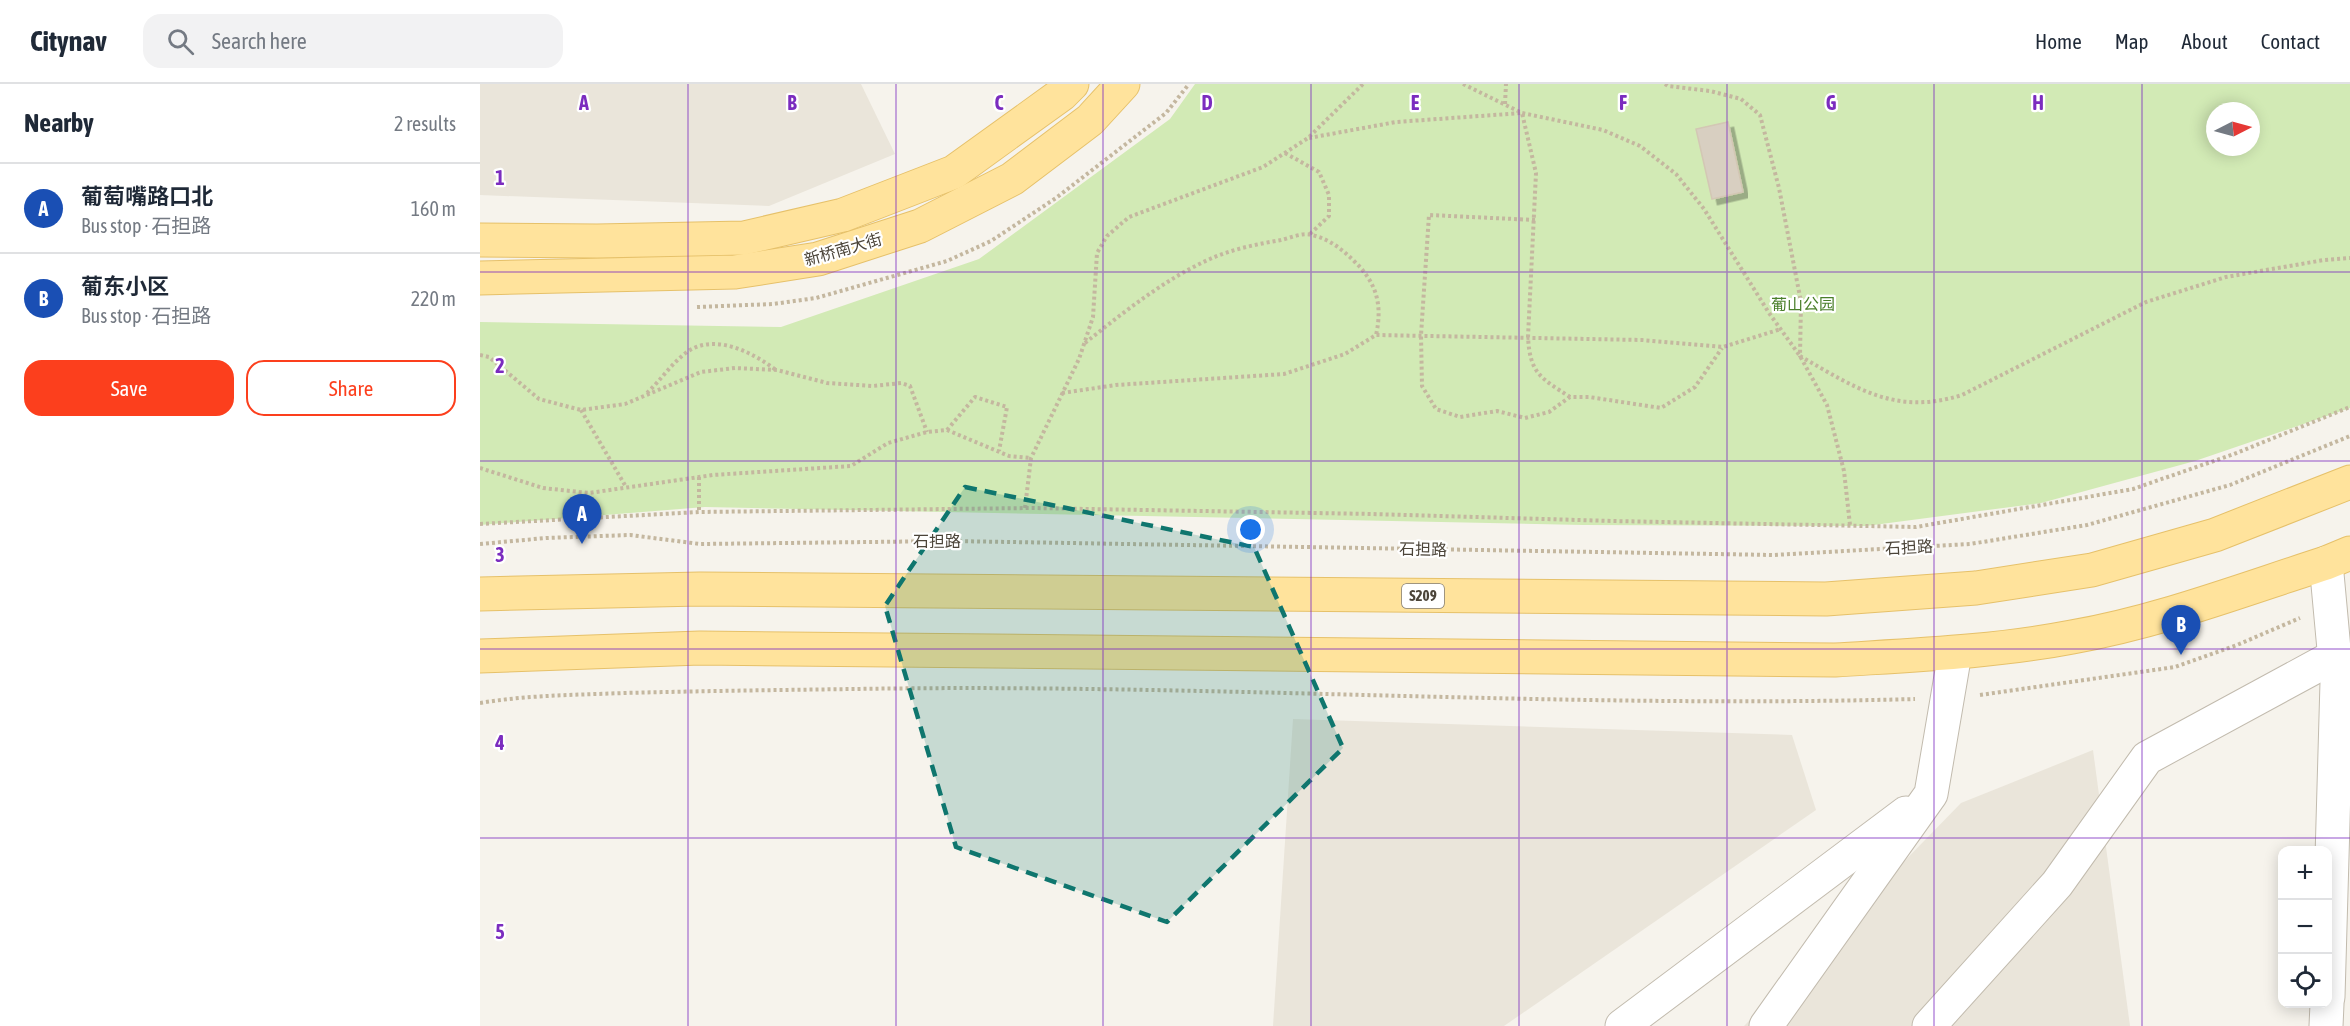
<!DOCTYPE html>
<meta charset="utf-8">
<style>
body{margin:0;font-family:"Asap Condensed","Noto Sans SC",sans-serif;background:#f2f2f3;color:#1f2937}
.controls{position:absolute;right:18px;bottom:18px;display:grid;overflow:hidden;border-radius:12px;box-shadow:0 3px 15px #0003}
.controls button{width:54px;height:54px;display:grid;place-items:center;padding:0;border:0;border-bottom:2px solid #e0e1e3;background:#fff;color:#1f2937;font:30px sans-serif}
.compass{position:absolute;left:1726px;top:18px;width:54px;height:54px;border-radius:50%;background:#fff;box-shadow:0 3px 15px #0003;rotate:84deg}
.you{position:absolute;left:771px;top:446px;width:21px;height:21px;margin:-15px;border:4px solid #fff;border-radius:50%;background:#1a73e8;box-shadow:0 0 0 9px #1a73e833}
.badge{display:grid;place-items:center;width:39px;height:39px;border-radius:50%;background:#fc3f1d;color:#fff;font-size:20px;font-weight:700}
.pin{position:absolute;translate:-50% -50px;filter:drop-shadow(0 2px 3px #0008)}
.pin::after{content:'';position:absolute;top:32px;width:21px;height:18px;background:inherit;clip-path:polygon(0 0,100% 0,50% 100%)}
.list{margin:0;padding:0;list-style:none}
h2{display:flex;justify-content:space-between;align-items:center;height:78px;margin:0;padding:0 24px;font-size:26px}
h2 small{font-size:20px;font-weight:400;color:#747a83}
.list li{display:grid;grid-template-columns:39px 1fr auto;gap:18px;align-items:center;box-sizing:border-box;height:90px;padding:0 24px;border-top:2px solid #e0e1e3}
.list b{display:block;font-size:22px;white-space:nowrap}
.list p{margin:0;font-size:20px;white-space:nowrap;color:#747a83}
.list em{font-size:20px;font-style:normal;color:#747a83}
.actions{display:flex;gap:12px;padding:18px 24px}
.actions a{flex:1;padding:14px 0;border:2px solid #fc3f1d;border-radius:18px;text-align:center;font-size:21px;color:#fc3f1d}
.actions .main{background:#fc3f1d;color:#fff}
.icon{flex:none;width:33px;height:33px;fill:none;stroke:currentColor;stroke-width:2;stroke-linecap:round;stroke-linejoin:round}
.map{position:relative;flex:none;width:1870px;height:942px;overflow:hidden}
header{display:flex;align-items:center;gap:36px;box-sizing:border-box;height:84px;padding:0 30px;background:#fff;border-bottom:2px solid #e0e1e3}
header strong{font-size:28px}
nav{display:flex;gap:33px;margin-inline-start:auto;font-size:21px}
.search{width:420px;height:54px;background:#f2f2f3;display:flex;align-items:center;gap:15px;box-sizing:border-box;padding:0 21px;border-radius:18px;color:#747a83;font-size:22px}
main{display:flex}
aside{flex:1;background:#fff}
.map>svg:first-child{display:block}
</style>
<header>
<strong>Citynav</strong>
<div class="search"><svg class="icon" aria-label="search" viewBox="0 0 24 24"><circle cx="10" cy="10" r="6"/><path d="M15 15l6 6"/></svg>Search here</div>
<nav><a>Home</a><a>Map</a><a>About</a><a>Contact</a></nav>
</header>
<main>
<aside>
<h2>Nearby<small>2 results</small></h2>
<ul class="list">
<li><span class="badge" style="background:#1a4fb4">A</span><div><b>葡萄嘴路口北</b><p>Bus stop · 石担路</p></div><em>160 m</em></li>
<li><span class="badge" style="background:#1a4fb4">B</span><div><b>葡东小区</b><p>Bus stop · 石担路</p></div><em>220 m</em></li>
</ul>
<div class="actions"><a class="main">Save</a><a>Share</a></div>
</aside>
<div class="map">
<svg width="1870" height="942" viewBox="0 0 1870 942">
<defs>
<filter id="shadow"><feDropShadow dx="5.5" dy="5.5" stdDeviation="0" flood-color="#0004"/></filter>
</defs>
<rect width="100%" height="100%" fill="#f6f3ec"/>
<g fill="#eae5da">
<path d="M0,0H381L415,70L289,122L0,111Z"/>
<path d="M813,635L1312,651L1336,726L1024,942H793Z"/>
<path d="M1613,666L1650,942H1264L1481,719Z"/>
</g>
<path fill="#d2eab5" fill-rule="evenodd" d="M715,0H1870V324L1715,377L1561,419L1386,442L1103,441L225,423L0,441V238L301,243L499,175L690,35ZM1735,27H1771V63H1735Z"/>
<path fill="#d8cfc1" stroke="#d3c7b4" stroke-width="1.5" filter="url(#shadow)" d="M1248,38L1263,108L1232,115L1216,45Z"/>
<g fill="none" stroke-linecap="round" stroke-linejoin="round">
<defs>
<g id="minor">
<path d="M1846,479L1857,598L1848,913"/>
<path d="M1142,942L1426,729"/>
<path d="M1286,942L1451,710L1475,569"/>
<path d="M1449,942L1577,800L1667,674L1855,572"/>
<path d="M1846,942L1847,920"/>
</g>
<g id="major">
<path d="M0,156L117,157L264,154L363,131L474,88L582,10L592,0"/>
<path d="M0,194L255,188L338,175L440,142L532,95L610,36L643,0"/>
<path d="M0,510L220,505L1346,515L1496,504L1612,486L1735,451L1870,398"/>
<path d="M0,572L220,564L1355,576C1434,571 1514,568 1592,553C1678,538 1762,506 1846,479L1870,469"/>
</g>
</defs>
<use href="#minor" stroke="#c2bbae" stroke-width="35"/>
<use href="#major" stroke="#e6c16a" stroke-width="35"/>
<g stroke="#c4b79f" stroke-width="4" stroke-dasharray="3 3" stroke-linecap="butt">
<path d="M983,0L1042,29L1123,46L1160,62L1196,90L1224,125L1289,229L1320,272L1347,321L1364,387L1370,441"/>
<path d="M1185,0L1188,2L1230,7L1261,15L1280,31L1299,104L1321,218L1320,272C1376,304 1415,332 1482,311L1666,218L1746,193L1844,176L1870,174"/>
<path d="M1025,20L1026,0"/>
<path d="M829,54L916,38L1042,29L1056,89L1048,253C1050,290 1061,294 1090,313"/>
<path d="M805,69L839,88L849,111V132L830,150"/>
<path d="M1055,136L949,131L941,251L942,302L956,325L980,333L1017,327L1045,334L1069,328L1090,313H1109L1181,324L1215,303L1242,264"/>
<path d="M217,223L293,220L336,214L467,177L511,157L576,114L686,29L709,0"/>
<path d="M605,259C644,228 685,195 730,175C752,165 778,160 801,156C810,154 823,148 832,151C849,155 862,165 874,177C896,198 903,220 896,251"/>
<path d="M0,271L9,273L59,315L101,326L145,320L221,288L255,284L297,286L347,299L393,302L421,299L430,302L447,348"/>
<path d="M167,309C181,296 194,276 210,266C238,250 273,269 296,286"/>
<path d="M582,309L636,301L804,290L865,270L896,251L1162,256L1243,263L1301,245"/>
<path d="M101,326L146,403"/>
<path d="M467,346L495,313L527,323L519,367"/>
<path d="M0,384L63,404L109,409L233,391L371,382L408,359L447,348L467,346L529,372L551,374"/>
<path d="M219,393V428"/>
<path d="M545,424L551,374L599,275L613,233L617,169L627,152L649,133L783,83L828,54L883,0"/>
<path d="M0,440L219,428L552,424L892,430L1133,437L1436,443L1653,405L1754,370L1870,323"/>
<path d="M0,460L66,454L150,451L220,460L472,457L1293,471L1490,460L1607,441L1750,401L1870,352"/>
<path d="M1500,611L1695,583L1757,561L1820,534"/>
<path d="M0,619C48,611 95,611 144,609C221,607 298,606 375,605C728,599 1082,625 1435,615"/>
</g>
<use href="#minor" stroke="#fff" stroke-width="33"/>
<use href="#major" stroke="#ffe39c" stroke-width="33"/>
</g>
<path fill="#0f766e" fill-opacity="0.2" stroke="#0f766e" stroke-width="4.5" stroke-dasharray="12 8" stroke-linejoin="round" d="M485,403L774,463L863,664L687,838L476,763L405,522Z"/>
<path fill="none" stroke="#7b2cbf" stroke-width="1.5" stroke-opacity="0.55" d="M208,0V942M416,0V942M623,0V942M831,0V942M1039,0V942M1247,0V942M1454,0V942M1662,0V942M0,188H1870M0,377H1870M0,565H1870M0,754H1870"/>
<g text-anchor="middle" stroke-width="4.5" stroke-linejoin="round" paint-order="stroke">
<rect fill="#fff" stroke="#817c74" stroke-width="1.5" x="922" y="500" width="42" height="24" rx="4.5"/>
<g font-size="15" font-weight="bold" fill="#4b4439">
<text x="943" y="517">S209</text>
</g>
<g font-size="16" fill="#4b4439" stroke="#fff">
<text transform="translate(363 165) rotate(-16)" y="6">新桥南大街</text>
<text x="457" y="463">石担路</text>
<text transform="translate(1429 463) rotate(-3)" y="6">石担路</text>
<text transform="translate(943 465) rotate(1)" y="6">石担路</text>
</g>
<g font-size="16" fill="#4a7f2a" stroke="#fff">
<text x="1323" y="226">葡山公园</text>
</g>
</g>
<g font-size="20" text-anchor="middle" font-weight="bold" fill="#7b2cbf" stroke="#fff" stroke-width="4.5" stroke-linejoin="round" paint-order="stroke">
<text x="104" y="26">A</text>
<text x="312" y="26">B</text>
<text x="519" y="26">C</text>
<text x="727" y="26">D</text>
<text x="935" y="26">E</text>
<text x="1143" y="26">F</text>
<text x="1351" y="26">G</text>
<text x="1558" y="26">H</text>
<text x="20" y="101">1</text>
<text x="20" y="289">2</text>
<text x="20" y="478">3</text>
<text x="20" y="666">4</text>
<text x="20" y="855">5</text>
</g>
</svg>
<div class="controls">
<button>+</button>
<button>−</button>
<button><svg class="icon" aria-label="locate" viewBox="0 0 24 24"><circle cx="12" cy="12" r="6"/><path d="M12 2v4M12 18v4M2 12h4M18 12h4"/></svg></button>
</div>
<svg class="compass" viewBox="-18 -18 36 36"><path d="M0-13l5 13h-10z" fill="#e53935"/><path d="M0 13l5-13h-10z" fill="#747a83"/></svg>
<div class="you"></div>
<div class="pin badge" style="left:102px;top:460px;background:#1a4fb4">A</div>
<div class="pin badge" style="left:1701px;top:571px;background:#1a4fb4">B</div>
</div>
</main>
